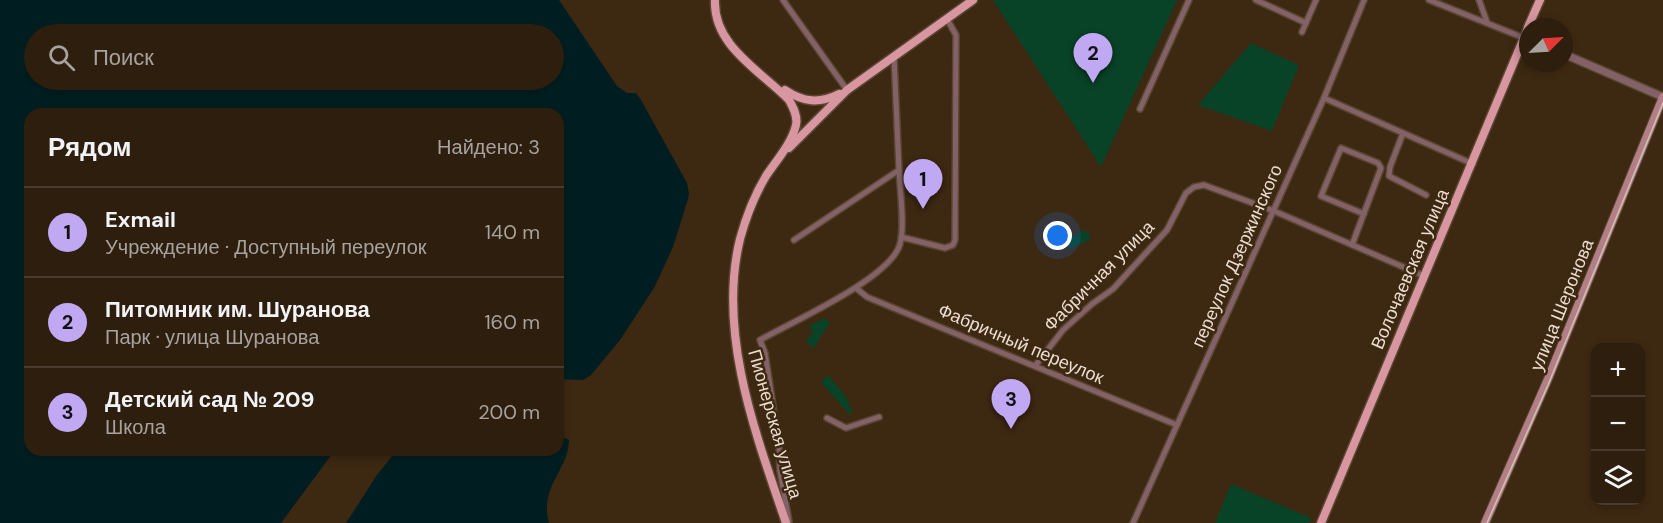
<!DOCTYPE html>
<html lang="ru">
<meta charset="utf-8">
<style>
body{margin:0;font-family:"DM Sans",sans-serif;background:#3a2b1c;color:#f1f3f6}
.controls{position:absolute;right:18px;bottom:18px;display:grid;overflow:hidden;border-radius:12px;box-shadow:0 3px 9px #0003}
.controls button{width:54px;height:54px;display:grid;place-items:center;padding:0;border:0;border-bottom:2px solid #493c2e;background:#2e1e0e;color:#f1f3f6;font:30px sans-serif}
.compass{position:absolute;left:1519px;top:18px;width:54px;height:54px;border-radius:50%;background:#2e1e0e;box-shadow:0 3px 9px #0003;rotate:66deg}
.you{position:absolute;left:1058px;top:236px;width:21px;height:21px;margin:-15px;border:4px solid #fff;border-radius:50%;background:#1a73e8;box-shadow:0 0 0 9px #1a73e833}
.badge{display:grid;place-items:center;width:39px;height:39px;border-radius:50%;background:#c1a8f3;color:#111;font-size:20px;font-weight:700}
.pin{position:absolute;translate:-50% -50px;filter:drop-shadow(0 2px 3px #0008)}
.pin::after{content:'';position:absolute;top:32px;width:21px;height:18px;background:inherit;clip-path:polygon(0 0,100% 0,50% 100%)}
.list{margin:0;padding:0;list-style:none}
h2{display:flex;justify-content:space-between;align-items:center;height:78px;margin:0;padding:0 24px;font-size:26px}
h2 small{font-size:20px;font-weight:400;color:#a7a29e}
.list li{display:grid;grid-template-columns:39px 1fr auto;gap:18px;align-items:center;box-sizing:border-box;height:90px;padding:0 24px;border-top:2px solid #493c2e}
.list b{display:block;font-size:22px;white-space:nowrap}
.list p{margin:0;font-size:20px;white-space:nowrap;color:#a7a29e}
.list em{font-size:20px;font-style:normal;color:#a7a29e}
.icon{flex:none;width:33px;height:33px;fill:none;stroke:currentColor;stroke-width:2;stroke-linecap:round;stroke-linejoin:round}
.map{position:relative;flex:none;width:1663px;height:523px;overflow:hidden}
.search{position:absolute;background:#2e1e0e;box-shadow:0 3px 9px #0003;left:24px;top:24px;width:540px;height:66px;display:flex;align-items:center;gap:15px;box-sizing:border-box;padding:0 21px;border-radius:33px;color:#a7a29e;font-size:22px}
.panel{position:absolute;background:#2e1e0e;box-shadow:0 3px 9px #0003;left:24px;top:108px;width:540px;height:348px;border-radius:18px}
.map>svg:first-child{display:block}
</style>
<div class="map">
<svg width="1663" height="523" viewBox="0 0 1663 523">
<rect width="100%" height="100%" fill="#3d2812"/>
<g fill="#084327">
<path d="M993,0H1177L1101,167Z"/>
<path d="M1251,43L1299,65L1272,131L1198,105Z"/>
<path d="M1085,230L1089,234L1090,240L1069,249L1066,240Z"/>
<path d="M824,318L830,322L813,349L806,340L813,334L809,327Z"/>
<path d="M828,375L846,397L852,412L851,414H849L821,382Z"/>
<path d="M1231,484L1311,518L1309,523H1215Z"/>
</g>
<g fill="#001e21" fill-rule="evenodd">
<path d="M0,0H559L617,86L627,93H636L641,100L687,183L689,194L688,199L673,247L654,288L620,340L591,375L583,380L558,379V114H30V450H335L281,523H0ZM34,34H554V80H34Z"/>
<path d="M563,437L569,440C568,472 539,486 549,523H346L377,475L397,450H558V438Z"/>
</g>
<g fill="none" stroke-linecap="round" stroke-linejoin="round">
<defs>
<g id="minor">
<path d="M783,0L847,90"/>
<path d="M1256,0L1306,23"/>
<path d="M1429,0L1524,38"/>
<path d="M1479,0L1487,22"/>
<path d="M1302,32L1316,0"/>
<path d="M1324,98L1473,164"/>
<path d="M1140,109L1189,0"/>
<path d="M1403,133L1390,167L1389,176L1426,195"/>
<path d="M901,237L945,248L953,245L955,240L956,35L947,19"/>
<path d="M794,240L899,170L894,56"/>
<path d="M1352,245L1381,168L1378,163L1341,148L1321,196L1364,214"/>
<path d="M856,288L867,297L1177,425"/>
<path d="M1035,366L1063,330L1092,304L1113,289L1167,230L1186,193L1194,187L1204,185L1274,211L1424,276"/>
<path d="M827,418L846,428L879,417"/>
<path d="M789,521L780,471L779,445L765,353L760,340C792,322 891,278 900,244C905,227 900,190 899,170"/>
<path d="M1133,523L1324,98L1364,0"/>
</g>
<path id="tertiary" d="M1564,54L1663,97"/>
<path id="secondary" d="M1485,523L1548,379L1663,97"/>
<g id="primary">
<path d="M715,0C713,46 761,71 789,100C793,107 798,116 796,125C792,143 776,161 766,176C754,196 746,217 740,239C717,333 756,435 786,523"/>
<path d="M1528,27L1540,0"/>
<path d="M785,90C803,102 819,104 839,94"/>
<path d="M789,148L847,90L973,0"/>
<path d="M1321,523L1528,28"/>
</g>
</defs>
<use href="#minor" stroke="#594530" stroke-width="8"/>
<use href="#tertiary" stroke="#594530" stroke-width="10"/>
<use href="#secondary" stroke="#594530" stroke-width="10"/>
<use href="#primary" stroke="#594530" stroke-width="11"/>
<use href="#minor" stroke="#836267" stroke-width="5"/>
<use href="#tertiary" stroke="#836267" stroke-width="7"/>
<use href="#secondary" stroke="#b37f87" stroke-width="8"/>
<use href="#primary" stroke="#d896a0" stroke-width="8"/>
<path stroke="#d0c1b3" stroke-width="1.5" d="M1487,523L1548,385L1663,103"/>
</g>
<g text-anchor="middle" stroke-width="5" stroke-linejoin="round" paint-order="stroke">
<g font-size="18" fill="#eadccf" stroke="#3d2812">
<text transform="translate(1237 256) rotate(-66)" y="6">переулок Дзержинского</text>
<text transform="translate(1410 269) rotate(-67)" y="6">Волочаевская улица</text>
<text transform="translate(1099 276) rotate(-45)" y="6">Фабричная улица</text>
<text transform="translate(1562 305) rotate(-68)" y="6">улица Шеронова</text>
<text transform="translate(1021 344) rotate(23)" y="6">Фабричный переулок</text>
<text transform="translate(775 424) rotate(74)" y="6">Пионерская улица</text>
</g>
</g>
</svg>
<div class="controls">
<button>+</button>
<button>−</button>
<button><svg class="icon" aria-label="layers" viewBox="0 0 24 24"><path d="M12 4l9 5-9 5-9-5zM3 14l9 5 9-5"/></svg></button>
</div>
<svg class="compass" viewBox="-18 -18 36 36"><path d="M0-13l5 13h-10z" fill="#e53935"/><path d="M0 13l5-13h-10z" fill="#a7a29e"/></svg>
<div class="you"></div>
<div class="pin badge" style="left:923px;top:209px">1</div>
<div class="pin badge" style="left:1093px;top:83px">2</div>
<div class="pin badge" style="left:1011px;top:429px">3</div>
<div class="search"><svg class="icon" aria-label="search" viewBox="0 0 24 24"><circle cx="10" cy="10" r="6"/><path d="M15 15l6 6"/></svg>Поиск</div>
<section class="panel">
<h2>Рядом<small>Найдено: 3</small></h2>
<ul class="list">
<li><span class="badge">1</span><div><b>Exmail</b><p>Учреждение · Доступный переулок</p></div><em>140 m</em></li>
<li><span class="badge">2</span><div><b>Питомник им. Шуранова</b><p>Парк · улица Шуранова</p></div><em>160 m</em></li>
<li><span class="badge">3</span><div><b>Детский сад № 209</b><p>Школа</p></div><em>200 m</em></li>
</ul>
</section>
</div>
